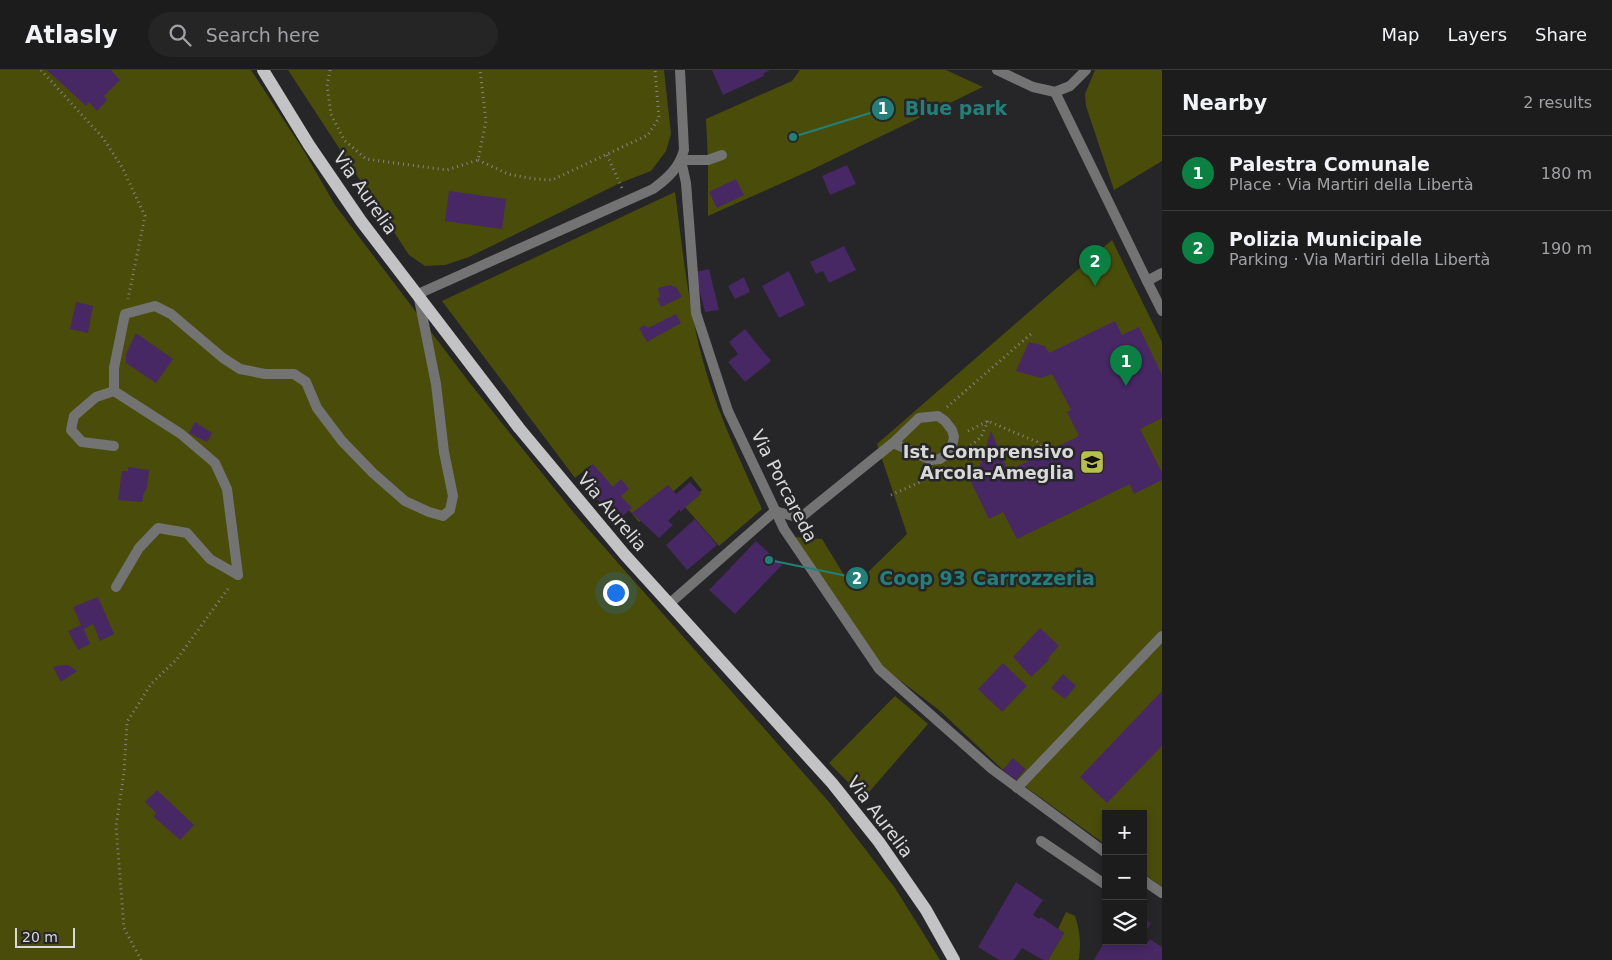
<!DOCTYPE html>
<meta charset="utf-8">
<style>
body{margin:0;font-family:"DejaVu Sans",sans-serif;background:#252526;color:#f1f3f6}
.controls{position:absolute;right:15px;bottom:15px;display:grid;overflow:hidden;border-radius:0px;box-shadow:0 2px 8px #0003}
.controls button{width:45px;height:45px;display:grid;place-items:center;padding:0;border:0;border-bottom:1px solid #3a3a3b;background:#1c1c1d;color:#f1f3f6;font:25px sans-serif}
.scale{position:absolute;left:15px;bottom:12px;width:60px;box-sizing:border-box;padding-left:5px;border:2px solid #dad9da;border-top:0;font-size:14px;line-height:18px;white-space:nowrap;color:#dad9da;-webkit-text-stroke:4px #262527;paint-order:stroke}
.you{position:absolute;left:615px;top:522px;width:18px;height:18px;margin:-12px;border:4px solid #fff;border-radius:50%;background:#1a73e8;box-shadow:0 0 0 8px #1a73e833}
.badge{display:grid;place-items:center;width:32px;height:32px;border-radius:50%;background:#0b8043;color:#fff;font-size:16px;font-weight:700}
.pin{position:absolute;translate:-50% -41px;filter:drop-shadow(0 1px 2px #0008)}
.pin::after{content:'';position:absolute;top:26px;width:18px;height:15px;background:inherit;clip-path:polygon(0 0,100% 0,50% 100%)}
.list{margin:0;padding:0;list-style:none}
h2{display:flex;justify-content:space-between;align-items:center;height:65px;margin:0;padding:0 20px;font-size:21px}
h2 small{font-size:16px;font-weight:400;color:#a0a1a4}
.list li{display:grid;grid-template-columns:32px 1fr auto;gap:15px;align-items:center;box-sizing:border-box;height:75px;padding:0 20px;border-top:1px solid #3a3a3b}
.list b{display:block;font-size:19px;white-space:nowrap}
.list p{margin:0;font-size:16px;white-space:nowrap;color:#a0a1a4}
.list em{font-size:16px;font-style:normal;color:#a0a1a4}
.icon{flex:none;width:28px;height:28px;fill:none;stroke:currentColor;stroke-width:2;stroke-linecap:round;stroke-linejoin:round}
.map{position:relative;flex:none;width:1162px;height:890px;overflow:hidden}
header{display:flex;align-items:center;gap:30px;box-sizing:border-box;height:70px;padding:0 25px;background:#1c1c1d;border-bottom:1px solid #3a3a3b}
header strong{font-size:24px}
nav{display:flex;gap:28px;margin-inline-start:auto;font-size:18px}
.search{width:350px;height:45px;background:#252526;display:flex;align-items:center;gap:12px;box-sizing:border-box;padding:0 18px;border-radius:28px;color:#a0a1a4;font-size:19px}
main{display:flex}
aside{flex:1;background:#1c1c1d}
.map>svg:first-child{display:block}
</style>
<header>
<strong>Atlasly</strong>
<div class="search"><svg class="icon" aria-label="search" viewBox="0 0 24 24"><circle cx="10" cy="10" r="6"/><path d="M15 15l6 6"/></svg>Search here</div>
<nav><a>Map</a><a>Layers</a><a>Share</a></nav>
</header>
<main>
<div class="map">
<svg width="1162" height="890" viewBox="0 0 1162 890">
<rect width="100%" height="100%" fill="#262527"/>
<g fill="#4a4d0a">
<path d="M0,0H251L304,81L335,135L469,312L574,443L829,732L895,818L940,890H0Z"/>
<path d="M288,0H664L671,64L666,81L651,101L620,113L469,187L445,195L425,196L409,185Z"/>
<path d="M800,0H946L983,17L811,100L708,146V90L706,49L792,11Z"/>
<path d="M1095,0H1162V91L1114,120L1086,36L1085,24Z"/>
<path d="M675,122C683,183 689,245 707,305C721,351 743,396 762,439L719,476L685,437L702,420L691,406L639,452L591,395L575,408L442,231Z"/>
<path d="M1112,170L1162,272V817L1143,803V744H1106V775L1016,710L1025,699L1013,689L1003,700L939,640L881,596L795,467L822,469L852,518L907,464L877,374Z"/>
<path d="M895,626L928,654L864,728L829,693Z"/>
<path d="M1066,842L1075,846C1080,861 1081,873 1079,889L1078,890H1048L1064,863L1058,859Z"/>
</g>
<g fill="#472764">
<path d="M47,0H111L120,10L104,26L107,30L97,41L89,32L86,36Z"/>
<path d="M712,0H770L763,4L764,6L723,25Z"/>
<path d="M847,95L856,114L830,125L822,106Z"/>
<path d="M736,109L744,125L717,138L709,122Z"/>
<path d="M449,121L506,129L502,159L445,151Z"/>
<path d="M844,176L856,200L829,213L823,201L816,204L810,192Z"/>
<path d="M709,199L719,240L705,242L695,202Z"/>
<path d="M789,201L805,235L779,248L762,216Z"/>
<path d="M744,207L750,222L735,229L728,216Z"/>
<path d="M670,215L676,217L682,227L661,237L657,228L660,227L658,218Z"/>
<path d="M76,232L93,236L88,263L70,259Z"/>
<path d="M676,244L681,253L647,272L639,258L645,255L648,258Z"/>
<path d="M1115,251L1122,265L1139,257L1162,305V348L1140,359L1162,403V410L1134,424L1130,414L1017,469L1003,442L989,449L970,410L977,406L991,361L1008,401L1079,366L1067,342L1071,340L1052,304L1041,308L1016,301L1029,272L1045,276L1049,283Z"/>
<path d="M745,259L771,291L745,312L728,292L738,284L729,272Z"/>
<path d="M136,263L173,289L156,313L126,293V284Z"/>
<path d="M195,352L212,363L207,372L189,363Z"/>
<path d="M593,394L613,417L621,409L629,419L621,426L632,438L617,451L581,412L590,405L587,401Z"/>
<path d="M128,397L149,400L147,418L143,425L142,432L118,430L122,401H128Z"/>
<path d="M690,412L701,424L680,442V439L668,451L673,455L659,468L632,443L668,415L676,424Z"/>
<path d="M695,449L717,475L687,500L666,475Z"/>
<path d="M756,471L782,495L735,544L709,520Z"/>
<path d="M98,527L114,564L100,571L93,554L84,559L90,574L78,580L68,561L81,555L73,537Z"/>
<path d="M1040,558L1059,576L1048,588L1049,590L1031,607L1013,587Z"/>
<path d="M1003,593L1027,616L1002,642L978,619Z"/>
<path d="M63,595H68L77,601L61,612L53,597Z"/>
<path d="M1063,604L1076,616L1065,629L1051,618Z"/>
<path d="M1162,621V676L1107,733L1080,707Z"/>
<path d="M1013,688L1025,699L1016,710L1003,700Z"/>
<path d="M157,720L194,755L180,770L154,747L156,743L145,732Z"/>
<path d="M1016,812L1043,830L1033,845L1039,849L1041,847L1064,863L1048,890H1043L1022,878L1014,890H999L978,877Z"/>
<path d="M1143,848L1151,853L1143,865Z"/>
<path d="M1143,869L1148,872L1150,869L1162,877V890H1094L1105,871H1143Z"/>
</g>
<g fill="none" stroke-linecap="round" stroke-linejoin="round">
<g stroke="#858486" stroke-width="3" stroke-dasharray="1 4" stroke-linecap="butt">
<path d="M41,0L103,68L122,97L145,146L128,229"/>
<path d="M330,0L327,16L331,44L344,70L366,89L447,100L478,90L486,51L480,0"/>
<path d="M607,85L622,118"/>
<path d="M478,90L508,104L534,109L552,110L648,65L659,48L655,0"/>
<path d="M947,337L1032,263"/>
<path d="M968,361L988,351L1037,372L1046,383"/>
<path d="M967,379L981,367L988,351"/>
<path d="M891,425L936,405"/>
<path d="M141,890L124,858L116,756L124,703L127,652L151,614L177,589L230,516"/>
</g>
<g stroke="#737374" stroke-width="10">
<path d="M681,90H708L722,85"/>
<path d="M669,534L775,441L800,448L893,373L919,348L938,346L945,351L952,360L954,367L952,376L948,383L940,389L931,390L893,373"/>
<path d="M1017,718L1162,566"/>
<path d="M1041,771L1106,815"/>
</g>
<g stroke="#737374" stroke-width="10">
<path d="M997,0L1033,17L1055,22"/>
<path d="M1055,22L1147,211L1162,203"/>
<path d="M1055,22L1070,16L1086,0"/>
<path d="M681,90L686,113L696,243L728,341L784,459L879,599L992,699L1106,783"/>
<path d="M1147,211L1162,241"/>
<path d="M114,321L96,327L74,346L71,360L82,372L114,376"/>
<path d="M238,505L227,419L215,393L181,364L114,321V298L125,244L155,236L171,244L223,288L240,299L265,304H294L306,312L317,338L342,371L373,403L405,431L429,442L443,446L450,440L453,426L444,382L436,314L418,224L653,119C668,108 679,98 684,80L680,0"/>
<path d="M116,517L139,478L158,458L187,463L210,489L238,505"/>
<path d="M1143,810L1162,823"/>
</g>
<path stroke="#c3c2c4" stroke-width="12" d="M263,0L309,75L361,151L519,358L625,485L832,713L879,772L926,840L954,890"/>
</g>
<defs>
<symbol id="school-square" viewBox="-11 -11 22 22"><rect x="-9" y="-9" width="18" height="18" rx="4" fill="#b8c147" stroke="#262527"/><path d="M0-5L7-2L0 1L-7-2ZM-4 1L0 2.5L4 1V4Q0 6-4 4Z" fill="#111"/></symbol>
</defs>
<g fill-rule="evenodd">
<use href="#school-square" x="1078" y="378" width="28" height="28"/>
</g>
<g text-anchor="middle" stroke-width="5" stroke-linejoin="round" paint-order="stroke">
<g font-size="18" fill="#dad9da" stroke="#262527">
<text transform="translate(365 123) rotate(55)" y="6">Via Aurelia</text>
<text transform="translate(784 416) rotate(63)" y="6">Via Porcareda</text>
<text transform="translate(612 442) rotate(50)" y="6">Via Aurelia</text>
<text transform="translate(880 747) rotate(53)" y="6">Via Aurelia</text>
</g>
<g font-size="18" font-weight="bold" fill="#dad9da" stroke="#262527" text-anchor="end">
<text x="1074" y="388">Ist. Comprensivo<tspan x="1074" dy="21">Arcola-Ameglia</tspan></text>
</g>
</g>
<path fill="none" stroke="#238079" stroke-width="2" d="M793 67L883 39M769 490L857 508"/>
<g fill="#238079" stroke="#262527" stroke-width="2">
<circle cx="793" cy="67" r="5"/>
<circle cx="769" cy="490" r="5"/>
<circle cx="883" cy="39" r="12"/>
<circle cx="857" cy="508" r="12"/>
</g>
<g font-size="15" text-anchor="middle" font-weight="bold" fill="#fff">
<text x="883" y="44">1</text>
<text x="857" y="514">2</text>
</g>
<g font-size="19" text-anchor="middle" font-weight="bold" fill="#238079" stroke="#262527" stroke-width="5" stroke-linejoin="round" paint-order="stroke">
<text x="956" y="45">Blue park</text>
<text x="987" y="515">Coop 93 Carrozzeria</text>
</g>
</svg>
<div class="controls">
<button>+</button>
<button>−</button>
<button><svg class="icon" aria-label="layers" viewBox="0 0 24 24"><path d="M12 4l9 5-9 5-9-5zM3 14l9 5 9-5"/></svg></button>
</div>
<div class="scale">20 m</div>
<div class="you"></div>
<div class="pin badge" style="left:1126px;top:316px">1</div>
<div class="pin badge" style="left:1095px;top:216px">2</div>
</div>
<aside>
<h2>Nearby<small>2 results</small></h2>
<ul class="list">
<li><span class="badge">1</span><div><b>Palestra Comunale</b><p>Place · Via Martiri della Libertà</p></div><em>180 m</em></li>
<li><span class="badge">2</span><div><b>Polizia Municipale</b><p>Parking · Via Martiri della Libertà</p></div><em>190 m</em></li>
</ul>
</aside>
</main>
